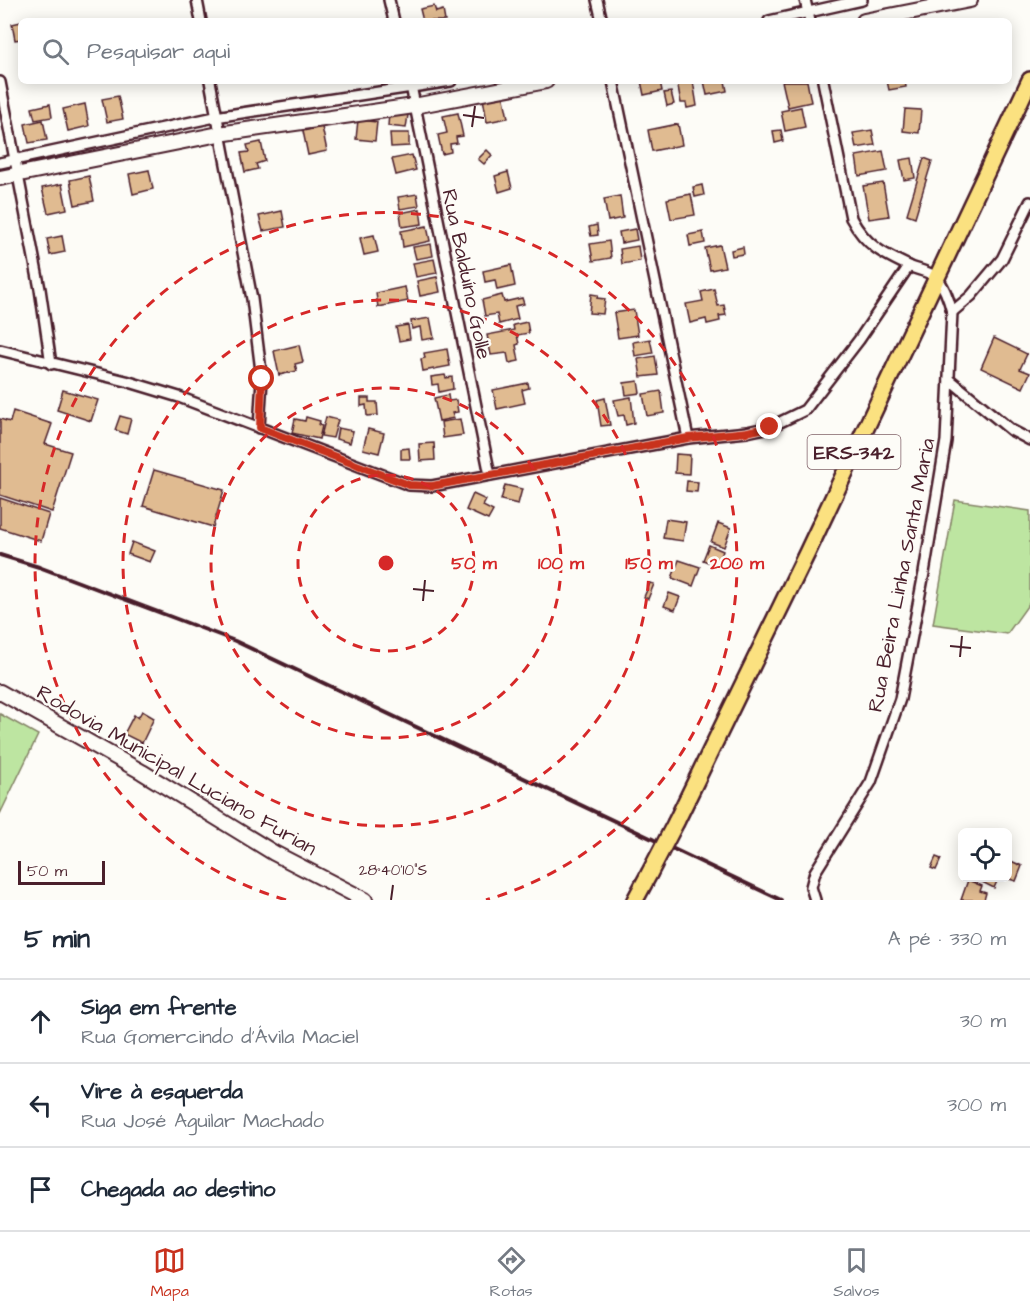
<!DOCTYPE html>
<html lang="pt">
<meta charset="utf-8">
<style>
body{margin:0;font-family:"Architects Daughter",sans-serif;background:#f2f2f3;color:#1f2937}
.controls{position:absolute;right:18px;bottom:18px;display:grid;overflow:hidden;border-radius:9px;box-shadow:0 3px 15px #0003}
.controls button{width:54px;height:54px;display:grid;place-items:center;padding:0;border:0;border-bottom:2px solid #e0e1e3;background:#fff;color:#1f2937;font:30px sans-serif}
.scale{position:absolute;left:18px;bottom:15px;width:87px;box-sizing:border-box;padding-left:6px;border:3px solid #4a1f2b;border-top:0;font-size:16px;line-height:21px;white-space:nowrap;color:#4a1f2b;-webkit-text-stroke:4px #fdfcf7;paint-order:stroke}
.stop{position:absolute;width:18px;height:18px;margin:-14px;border:4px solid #c8321e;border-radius:50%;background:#fff}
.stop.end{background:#c8321e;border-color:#fff;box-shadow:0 2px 6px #0008}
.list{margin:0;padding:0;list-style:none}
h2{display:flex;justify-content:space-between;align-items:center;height:78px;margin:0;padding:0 24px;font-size:26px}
h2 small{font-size:20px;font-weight:400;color:#747a83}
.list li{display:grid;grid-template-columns:39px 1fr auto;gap:18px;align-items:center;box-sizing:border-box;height:84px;padding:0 24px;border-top:2px solid #e0e1e3}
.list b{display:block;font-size:22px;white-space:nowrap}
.list p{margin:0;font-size:20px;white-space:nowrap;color:#747a83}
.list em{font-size:20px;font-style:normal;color:#747a83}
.icon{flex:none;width:33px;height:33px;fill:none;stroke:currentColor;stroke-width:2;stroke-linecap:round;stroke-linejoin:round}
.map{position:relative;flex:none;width:1030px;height:900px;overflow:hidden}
.search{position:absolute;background:#fff;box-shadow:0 3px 15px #0003;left:18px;right:18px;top:18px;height:66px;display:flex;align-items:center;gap:15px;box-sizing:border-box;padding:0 21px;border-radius:9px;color:#747a83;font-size:22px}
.sheet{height:330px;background:#fff}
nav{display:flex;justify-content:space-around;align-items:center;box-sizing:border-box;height:84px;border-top:2px solid #e0e1e3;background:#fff;font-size:16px;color:#747a83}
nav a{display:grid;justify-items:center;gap:3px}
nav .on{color:#c8321e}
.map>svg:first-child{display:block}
</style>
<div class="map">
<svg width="1030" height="900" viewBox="0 0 1030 900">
<rect width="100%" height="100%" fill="#fdfcf7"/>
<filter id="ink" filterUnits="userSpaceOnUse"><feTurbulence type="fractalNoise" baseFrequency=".0167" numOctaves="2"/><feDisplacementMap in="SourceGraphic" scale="12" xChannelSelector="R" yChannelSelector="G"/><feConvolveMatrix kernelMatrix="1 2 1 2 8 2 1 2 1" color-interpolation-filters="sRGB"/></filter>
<g filter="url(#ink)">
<g fill="#bde5a1" stroke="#848266" stroke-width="1.5">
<path d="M955,500L1030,511V602L1007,634L933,624Z"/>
<path d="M0,714L38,735L0,814Z"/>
</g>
<g fill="#e0bb91" stroke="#4a1f2b" stroke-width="1.5">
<path d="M434,6L436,12L443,10L445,21H423L420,9Z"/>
<path d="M21,22V39L15,40L12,24Z"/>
<path d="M641,81H660L662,91L644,95Z"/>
<path d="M677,81H697H693L697,106L687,108L686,103H681Z"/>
<path d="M704,81H725L727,91L707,95Z"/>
<path d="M782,81H807L811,102L788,107Z"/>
<path d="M887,81H905L906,87L889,90Z"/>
<path d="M671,92L674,104L667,106L664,93Z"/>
<path d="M503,94L508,118L487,122L483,98Z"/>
<path d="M118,96L123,119L107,122L102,99Z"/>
<path d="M50,104L52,117L35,120L32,108Z"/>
<path d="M85,104L89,126L68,131L63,109Z"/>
<path d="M801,107L805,127L785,131L781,111Z"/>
<path d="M905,109L921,110L919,133L903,131Z"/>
<path d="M389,113L408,115L406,128L388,126Z"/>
<path d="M458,113L463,136L456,137L457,143L450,144L451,152L442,154L438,135L447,133L443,116Z"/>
<path d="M43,120L47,140L29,143L25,124Z"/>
<path d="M358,120L377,122L375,141L356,139Z"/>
<path d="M678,124L682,145L652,151L648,130Z"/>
<path d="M322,127L327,151L308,155L303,131Z"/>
<path d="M781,130L783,141L775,143L773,131Z"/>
<path d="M872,130L875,145L856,148L853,133Z"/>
<path d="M390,133H409V146L391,147Z"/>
<path d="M261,142L265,161L256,164L258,169L245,172L241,153L249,152L247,145Z"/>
<path d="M487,150L492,155L484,164L478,159Z"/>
<path d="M883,151L887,171L859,176L856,156Z"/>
<path d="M412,155L416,170L396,175L392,159Z"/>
<path d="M912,158L915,178L904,180L900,160Z"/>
<path d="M924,158L932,161L915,217L907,214Z"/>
<path d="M149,170L153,189L133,194L129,174Z"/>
<path d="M508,172L512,188L499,192L495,176Z"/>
<path d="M89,176L94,201L75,205L70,180Z"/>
<path d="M883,183L889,216L869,219L863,186Z"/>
<path d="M62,184L67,209L48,213L42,188Z"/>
<path d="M702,185L704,195L695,197L693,187Z"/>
<path d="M417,194L419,206L400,209L398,197Z"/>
<path d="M691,194L695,215L671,219L667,199Z"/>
<path d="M620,196L623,218L608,221L604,199Z"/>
<path d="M420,209L422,224L402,227L400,213Z"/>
<path d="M282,211L285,227L263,231L259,216Z"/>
<path d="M597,225L598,235L591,236L589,227Z"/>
<path d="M427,226L430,241L403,247L401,231Z"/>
<path d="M635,229L637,240L621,243L619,232Z"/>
<path d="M703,232L705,243L690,246L688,235Z"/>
<path d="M374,235L378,252L364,255L360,238Z"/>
<path d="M62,236L65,252L50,255L47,239Z"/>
<path d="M609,241L611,258L593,261L590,244Z"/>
<path d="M431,244L433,256L416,259L413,247Z"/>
<path d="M720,245L725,267L710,270L705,248Z"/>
<path d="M638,246L640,261L622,264L620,249Z"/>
<path d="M743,247L744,254L732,256L731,250Z"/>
<path d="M434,259L437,273L416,277L413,263Z"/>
<path d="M511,265L515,286L497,290L495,280L485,282L483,271Z"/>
<path d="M437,277L440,292L420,296L417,281Z"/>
<path d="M405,287L408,301L378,307L376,293Z"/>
<path d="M714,289L718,306L724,305L726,315L719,316L720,321L707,324L706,319L690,323L686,304L703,301L701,292Z"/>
<path d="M591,294L598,295L597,298L605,299L603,314L589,313Z"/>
<path d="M502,295L504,302L522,298L524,304L515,306L518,319L499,324L497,314L485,316L482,300Z"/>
<path d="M634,310L638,335L618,338L614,313Z"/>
<path d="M430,318L434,338L422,340L420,327L412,329L411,321Z"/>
<path d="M527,322L529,333L517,335L519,344L516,345L519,361L509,363L507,353L491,355L487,335L514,330L513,325Z"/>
<path d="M408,325L410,339L399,341L396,327Z"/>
<path d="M994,338L1027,354L1020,369L1030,373L1023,388L981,368Z"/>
<path d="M650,339L653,353L635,356L633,342Z"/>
<path d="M299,345L303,362L295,364L297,371L279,375L274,351Z"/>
<path d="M447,349L450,366L423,371L421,359L425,358L424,353Z"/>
<path d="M655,356L658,375L641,377L638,359Z"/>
<path d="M445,375L446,378L452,377L453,389L439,392L438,384L432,385L431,377Z"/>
<path d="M638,381L640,393L626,395L624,383Z"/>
<path d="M528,383L529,388L522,390L525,403L497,409L493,390Z"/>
<path d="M63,390L98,400L91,421L57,410Z"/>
<path d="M661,391L664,413L647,416L643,394Z"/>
<path d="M448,395L449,401L456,400L458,412L452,413L454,418L439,421L434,398Z"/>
<path d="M631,397L634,423L626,425L624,415L618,416L614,400Z"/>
<path d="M361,398H369V402H377L378,415L367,416L366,405L361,406Z"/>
<path d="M605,398L610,425L601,426L597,400Z"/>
<path d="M13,411L52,424L45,444L71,452L52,512L0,495V419L10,422Z"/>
<path d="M120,416L131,419L127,434L115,430Z"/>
<path d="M306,417L320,421L319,425L322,426L319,439L292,433L295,419L305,421Z"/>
<path d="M326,417L338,420L333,438L321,436Z"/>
<path d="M460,419L463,435L443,438L441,422Z"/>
<path d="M338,428L353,431L350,443L336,439Z"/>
<path d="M368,429L384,433L379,453L363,449Z"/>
<path d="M434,443L435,460L420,461L419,444Z"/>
<path d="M409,448L410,459H401V449Z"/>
<path d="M676,454L690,455L689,474L675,473Z"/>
<path d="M154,470L224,490L213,527L143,506Z"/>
<path d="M687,481L698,482L697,492L686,491Z"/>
<path d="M505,485L522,489L518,504L501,500Z"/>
<path d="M473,494L486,500L483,506L493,511L488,520L466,510Z"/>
<path d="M0,498L49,514L41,541L0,528Z"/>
<path d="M666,519L686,522L683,541L663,538Z"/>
<path d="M718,523L731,528L724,547L711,542Z"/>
<path d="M132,542L155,551L150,562L128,554Z"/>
<path d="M709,545L723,551L718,566L703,560Z"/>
<path d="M679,560L700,567L693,586L672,578Z"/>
<path d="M650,583L654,584L648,599L644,597Z"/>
<path d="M669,593L680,597L675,610L664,606Z"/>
<path d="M142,711L154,718L142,743L124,734L134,715L138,718Z"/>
<path d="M936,857L941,859L936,870L931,868Z"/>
<path d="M1011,861L1022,866L1016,881L1006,878L1008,867Z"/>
<path d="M977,878H995L998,879L994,888L976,879Z"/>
<path d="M968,880L982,886L980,891L986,893L984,900H961Z"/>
</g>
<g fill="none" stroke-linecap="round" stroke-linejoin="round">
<defs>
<g id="street">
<path d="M197,0L201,21"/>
<path d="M389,0L394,21"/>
<path d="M597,0L602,21"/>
<path d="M805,0L810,21"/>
<path d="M769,21L862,0"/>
<path d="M210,81L252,299L262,379L259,428"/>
<path d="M410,81L490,475"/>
<path d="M613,81L688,438"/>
<path d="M0,82L40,289L51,364"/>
<path d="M0,163L215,117L451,81"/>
<path d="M952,312L971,296L1002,259L1030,202"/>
<path d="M0,350L126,381L179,397L409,485L432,486L688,438L747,432L770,427L805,410L859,340L909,266"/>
<path d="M949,379L1011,430L1030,440"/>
<path d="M815,900L811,887L815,872L871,782L900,699L924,573L946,441L952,312C949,300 945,287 937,278C931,272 919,270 911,267C883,254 866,246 851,218L823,81"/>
</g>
<g id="secondary">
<path d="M864,21L970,0"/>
<path d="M0,178L219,134L414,106L546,81"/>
<path d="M0,692L142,772L274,853L365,900"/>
</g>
<g id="primary">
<path d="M676,822L807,553L1030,80"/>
<path d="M635,900L649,874"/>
</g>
</defs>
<use href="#street" stroke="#4a1f2b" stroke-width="14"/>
<use href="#secondary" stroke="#4a1f2b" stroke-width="18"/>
<use href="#primary" stroke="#4a1f2b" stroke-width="20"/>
<use href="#street" stroke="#fdfcf7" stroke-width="9"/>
<use href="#secondary" stroke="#fdfcf7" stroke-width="14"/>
<use href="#primary" stroke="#fbe180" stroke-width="15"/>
<path stroke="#4a1f2b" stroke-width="4" d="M0,555L39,567L235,641L781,900"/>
<defs>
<path id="primary-bridge" d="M649,874L676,822"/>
</defs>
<use href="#primary-bridge" stroke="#4a1f2b" stroke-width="20" stroke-linecap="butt"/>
<use href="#primary-bridge" stroke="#fbe180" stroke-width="15"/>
</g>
</g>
<g fill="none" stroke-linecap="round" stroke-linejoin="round" filter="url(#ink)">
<path stroke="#c8321e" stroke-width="8" d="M262,379L260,428L409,485L432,486L688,438L747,432L770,427"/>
</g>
<path fill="none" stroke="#4a1f2b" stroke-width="2" d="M463,115L484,118M472,127L475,106M413,589L434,591M423,601L425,580M950,646L971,648M960,657L962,636M391,900L393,885"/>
<g fill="none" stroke="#d62828" stroke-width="3" stroke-dasharray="10 8">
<circle cx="386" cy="563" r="88"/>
<circle cx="386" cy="563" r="175"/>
<circle cx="386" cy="563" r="263"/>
<path d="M286 900A351 351 0 1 1 486 900"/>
</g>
<g text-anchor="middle" stroke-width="5" stroke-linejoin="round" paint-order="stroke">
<rect fill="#fdfcf7" stroke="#806168" stroke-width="1.5" x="807.5" y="435" width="93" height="34" rx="4.5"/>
<g font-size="20" font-weight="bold" fill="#4a1f2b">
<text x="854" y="459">ERS-342</text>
</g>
<g font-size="21" fill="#4a1f2b" stroke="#fdfcf7">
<text transform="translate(467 274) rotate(78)" y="7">Rua Balduíno Golle</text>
<text transform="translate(901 575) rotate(-79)" y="7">Rua Beira Linha Santa Maria</text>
<text transform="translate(177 770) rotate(30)" y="7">Rodovia Municipal Luciano Furian</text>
</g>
</g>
<g font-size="15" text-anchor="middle" fill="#4a1f2b" stroke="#fdfcf7" stroke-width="5" stroke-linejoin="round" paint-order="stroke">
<text x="393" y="875">28°40'10"S</text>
</g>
<circle cx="386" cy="563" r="9" fill="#d62828" stroke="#fdfcf7" stroke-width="3"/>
<g font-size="18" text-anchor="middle" font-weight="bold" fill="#d62828" stroke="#fdfcf7" stroke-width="5" stroke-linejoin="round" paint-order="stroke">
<text x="474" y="569">50 m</text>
<text x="561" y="569">100 m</text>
<text x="649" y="569">150 m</text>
<text x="737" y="569">200 m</text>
</g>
</svg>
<div class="controls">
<button><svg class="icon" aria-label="locate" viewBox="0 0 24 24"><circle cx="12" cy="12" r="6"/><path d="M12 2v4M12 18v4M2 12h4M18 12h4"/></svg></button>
</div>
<div class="scale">50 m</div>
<div class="stop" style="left:262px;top:379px"></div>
<div class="stop end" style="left:770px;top:427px"></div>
<div class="search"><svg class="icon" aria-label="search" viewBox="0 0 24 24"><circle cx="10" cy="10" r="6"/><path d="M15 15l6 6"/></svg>Pesquisar aqui</div>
</div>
<section class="sheet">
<h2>5 min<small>A pé · 330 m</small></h2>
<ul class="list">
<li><svg class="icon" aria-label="ahead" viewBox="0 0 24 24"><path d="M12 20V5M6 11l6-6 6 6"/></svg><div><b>Siga em frente</b><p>Rua Gomercindo d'Ávila Maciel</p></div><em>30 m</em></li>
<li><svg class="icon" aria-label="left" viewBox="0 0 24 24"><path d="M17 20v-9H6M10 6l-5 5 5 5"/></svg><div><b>Vire à esquerda</b><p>Rua José Aguilar Machado</p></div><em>300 m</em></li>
<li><svg class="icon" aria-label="arrive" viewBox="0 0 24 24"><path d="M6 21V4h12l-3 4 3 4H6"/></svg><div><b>Chegada ao destino</b></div></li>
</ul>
</section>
<nav>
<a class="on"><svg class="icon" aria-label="map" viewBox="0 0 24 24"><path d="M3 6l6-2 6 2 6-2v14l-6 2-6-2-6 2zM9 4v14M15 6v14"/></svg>Mapa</a>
<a><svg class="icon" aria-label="directions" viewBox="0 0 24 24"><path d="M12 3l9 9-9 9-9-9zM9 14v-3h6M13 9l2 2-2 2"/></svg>Rotas</a>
<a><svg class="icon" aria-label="saved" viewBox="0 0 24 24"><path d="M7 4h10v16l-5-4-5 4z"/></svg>Salvos</a>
</nav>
